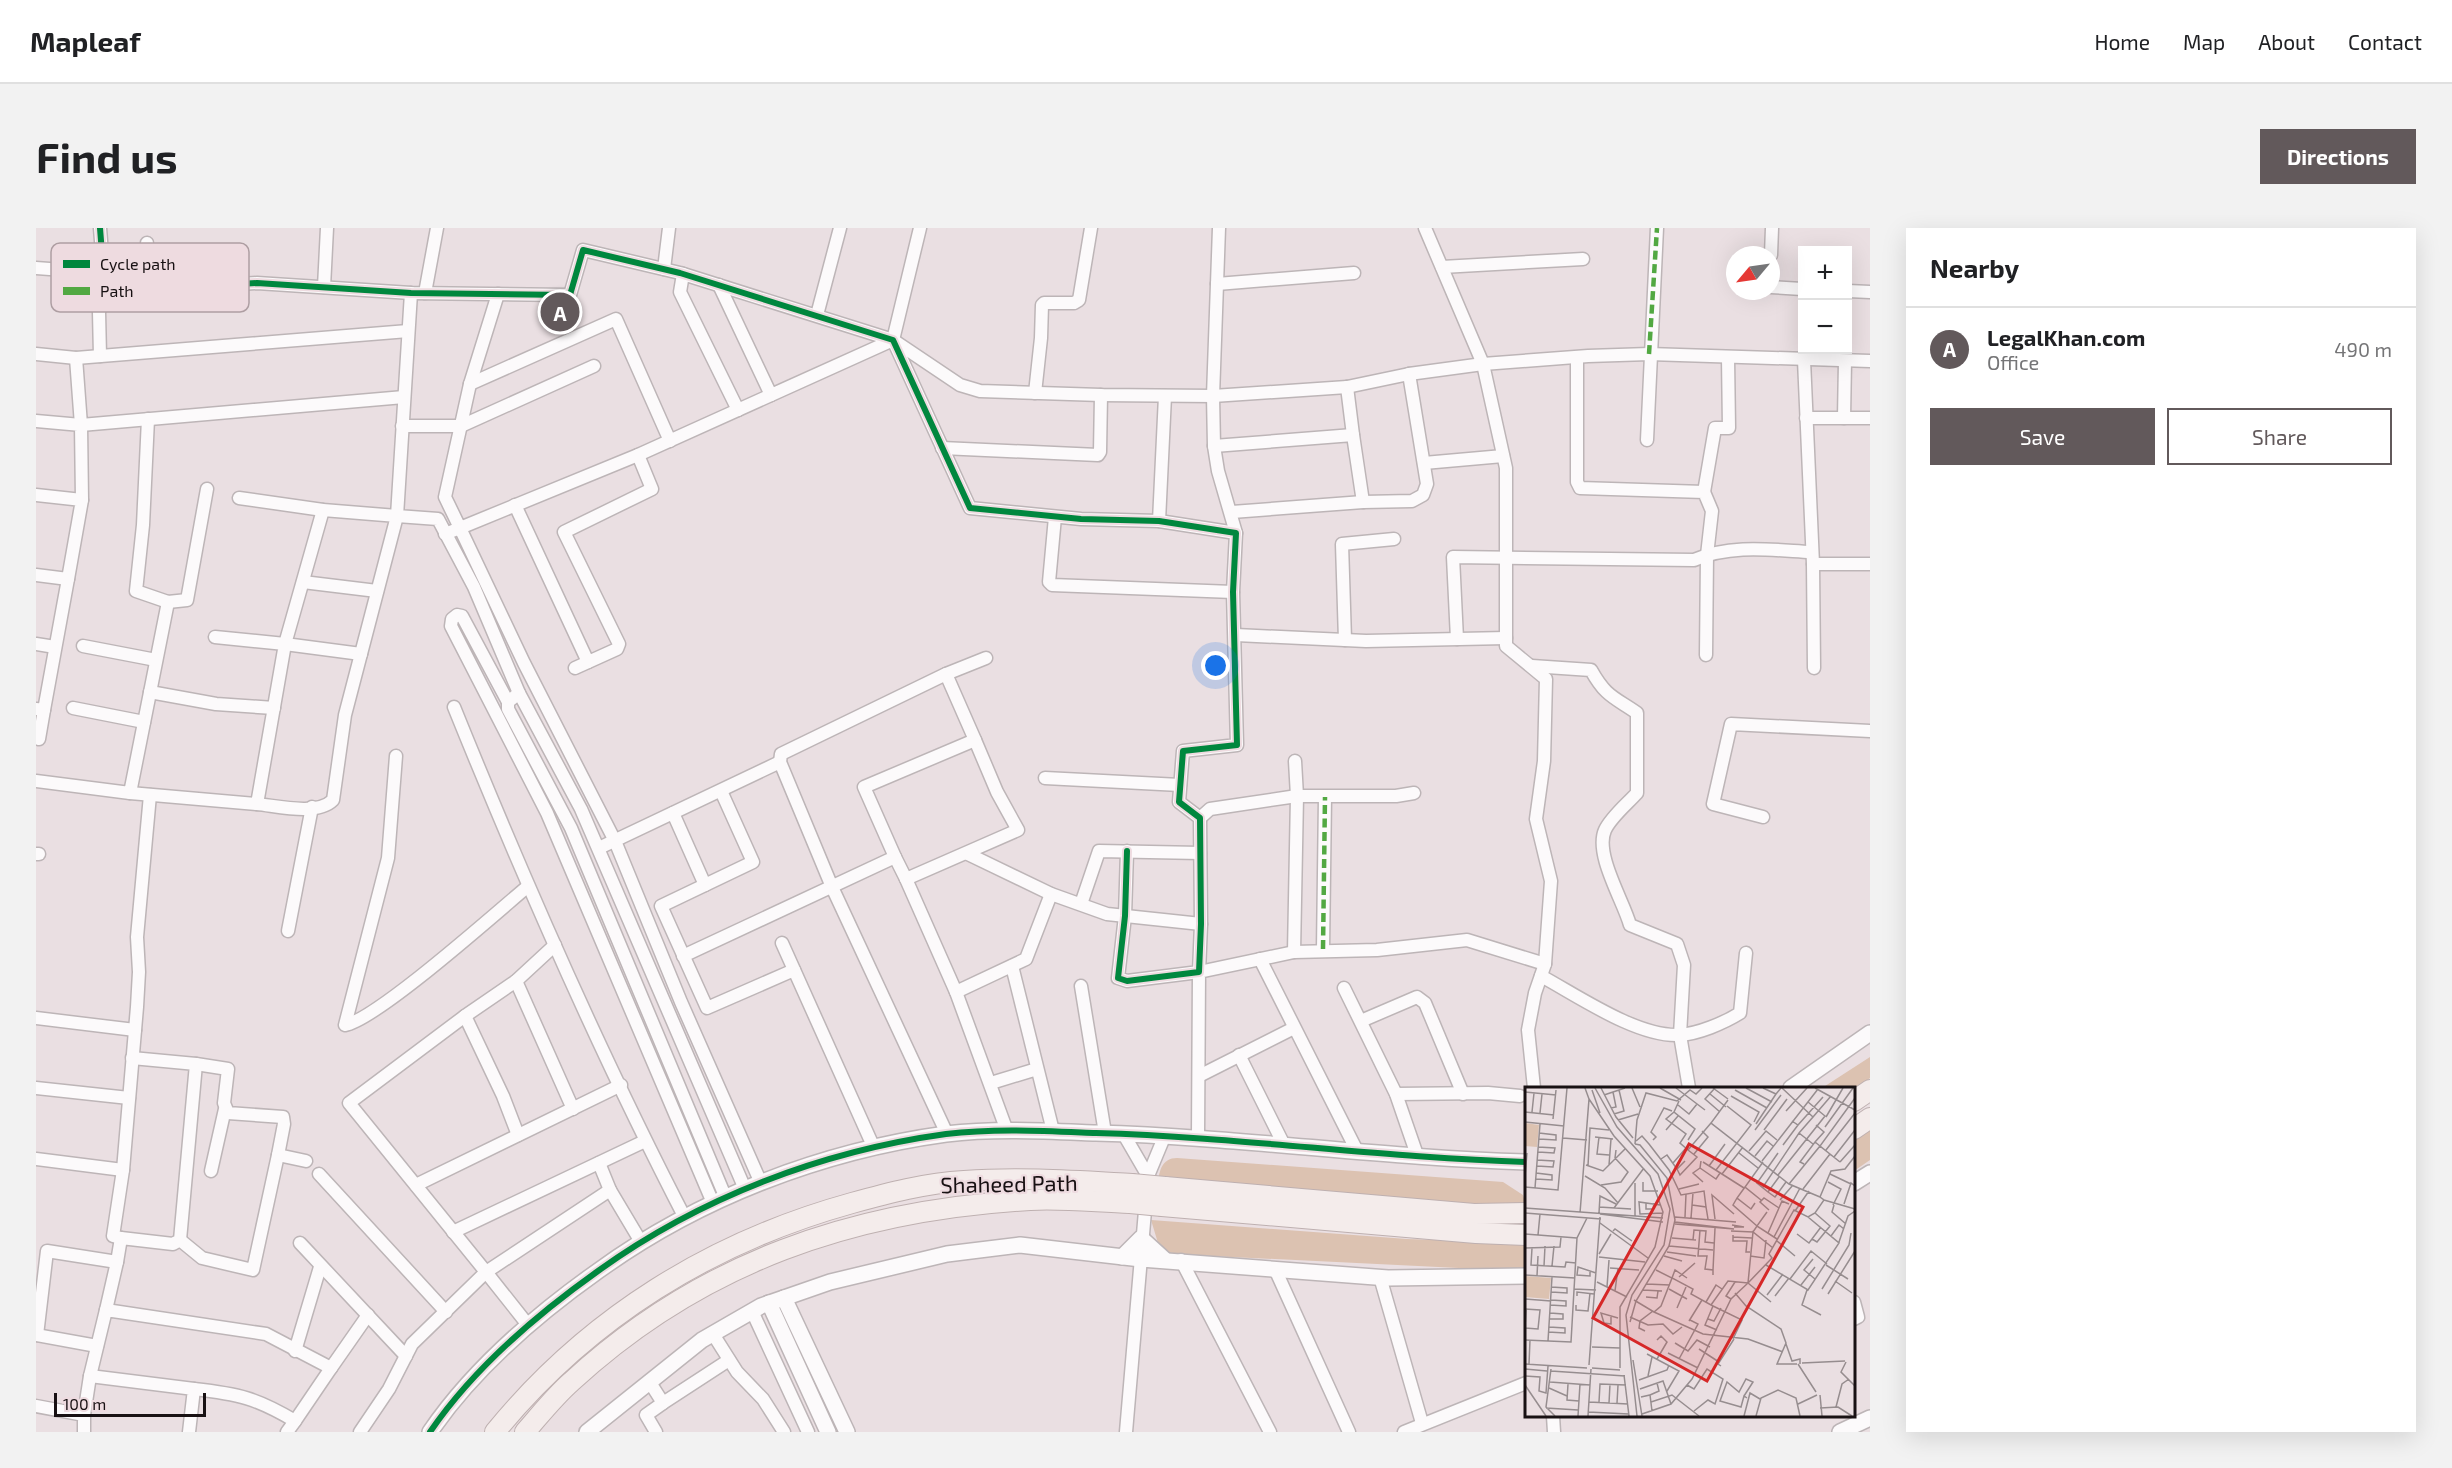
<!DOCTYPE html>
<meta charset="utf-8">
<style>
body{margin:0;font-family:"Exo 2",sans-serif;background:#f2f2f2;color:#202124}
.controls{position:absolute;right:18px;top:18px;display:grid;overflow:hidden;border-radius:0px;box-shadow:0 6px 24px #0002}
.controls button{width:54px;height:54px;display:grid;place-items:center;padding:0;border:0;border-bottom:2px solid #e0e0e0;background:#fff;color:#202124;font:30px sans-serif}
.compass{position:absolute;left:1690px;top:18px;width:54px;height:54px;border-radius:50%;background:#fff;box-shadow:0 6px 24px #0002;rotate:241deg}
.scale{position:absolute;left:18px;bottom:15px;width:152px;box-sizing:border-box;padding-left:6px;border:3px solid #181113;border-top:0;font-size:16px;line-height:21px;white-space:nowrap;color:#181113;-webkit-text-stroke:4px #eedbe0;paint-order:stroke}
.you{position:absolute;left:1180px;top:438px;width:21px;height:21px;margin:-15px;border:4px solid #fff;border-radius:50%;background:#1a73e8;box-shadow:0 0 0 9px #1a73e833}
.badge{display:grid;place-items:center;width:39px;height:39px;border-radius:50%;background:#62595b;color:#fff;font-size:20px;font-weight:700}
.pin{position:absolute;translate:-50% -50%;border:3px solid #fff;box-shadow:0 2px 6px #0006}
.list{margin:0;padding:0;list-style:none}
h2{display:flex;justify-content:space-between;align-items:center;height:78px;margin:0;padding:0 24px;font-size:26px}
h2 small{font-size:20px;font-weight:400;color:#757577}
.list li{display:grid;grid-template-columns:39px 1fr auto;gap:18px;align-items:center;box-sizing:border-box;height:84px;padding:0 24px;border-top:2px solid #e0e0e0}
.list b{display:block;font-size:22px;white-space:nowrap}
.list p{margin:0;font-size:20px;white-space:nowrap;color:#757577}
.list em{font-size:20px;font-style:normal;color:#757577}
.actions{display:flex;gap:12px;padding:18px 24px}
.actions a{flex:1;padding:14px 0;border:2px solid #62595b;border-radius:0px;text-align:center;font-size:21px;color:#62595b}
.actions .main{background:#62595b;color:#fff}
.map{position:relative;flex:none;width:1834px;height:1204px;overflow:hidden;border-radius:0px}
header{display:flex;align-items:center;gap:36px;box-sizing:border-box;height:84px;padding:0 30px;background:#fff;border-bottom:2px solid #e0e0e0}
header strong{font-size:28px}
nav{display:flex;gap:33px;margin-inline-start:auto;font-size:21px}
.intro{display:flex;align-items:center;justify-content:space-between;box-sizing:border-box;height:144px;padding:0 36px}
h1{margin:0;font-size:42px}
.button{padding:15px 27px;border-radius:0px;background:#62595b;color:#fff;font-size:21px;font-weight:700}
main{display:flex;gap:36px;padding:0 36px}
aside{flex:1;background:#fff;border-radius:0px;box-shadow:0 6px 24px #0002}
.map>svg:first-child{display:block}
</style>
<header>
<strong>Mapleaf</strong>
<nav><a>Home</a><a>Map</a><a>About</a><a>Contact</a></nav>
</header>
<div class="intro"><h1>Find us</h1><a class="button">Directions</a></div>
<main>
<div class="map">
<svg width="1834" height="1204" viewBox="0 0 1834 1204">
<rect width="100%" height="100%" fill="#eadfe2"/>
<g fill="#dcc2b1">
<path d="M1834,829V850L1818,863V860H1786Z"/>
<path d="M1834,897V932L1818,943V909Z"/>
<path d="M1141,930L1467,954L1487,967L1490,977L1464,979L1122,955C1123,943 1126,930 1141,930Z"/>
<path d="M1115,992L1371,1011L1490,1015V1039L1484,1043L1134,1026L1122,1015Z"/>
</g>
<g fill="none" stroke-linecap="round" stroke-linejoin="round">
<defs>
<g id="minor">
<path d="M64,0L69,64L221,55L375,65L534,67L547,22L644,45L857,112L934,280L1045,291L1123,293L1200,305L1197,364L1201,517L1147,523L1143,574L1164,590L1165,696L1163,744L1091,753L1082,750L1089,688L1091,623"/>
<path d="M1183,0L1177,168L1178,218L1182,243L1200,305"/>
<path d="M1389,0L1447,136L1470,240V418L1510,451L1508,533L1500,591L1515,653L1509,736"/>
<path d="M1735,27L1736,0"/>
<path d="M1406,39L1547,31"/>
<path d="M0,40L67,45"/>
<path d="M628,41L633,0"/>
<path d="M647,46L644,64L702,182"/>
<path d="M1181,56L1318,45"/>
<path d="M683,57L735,167"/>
<path d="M288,59L291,0"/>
<path d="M1735,59L1766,61"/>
<path d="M108,62L111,15"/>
<path d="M1812,63L1834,64"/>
<path d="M375,65L361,288L402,291L438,359L483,465"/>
<path d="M389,65L401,0"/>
<path d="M462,66L434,156L409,269L424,300L602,227L857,112L924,157L944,163L1065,167L1177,168L1311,159L1373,146L1447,136L1552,128L1613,126L1834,133"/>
<path d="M781,87L804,0"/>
<path d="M857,112L884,0"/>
<path d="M0,126L40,130L372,103"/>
<path d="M64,128L63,84L69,64"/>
<path d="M40,130L45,197L368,169"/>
<path d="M1541,130V254L1544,260L1668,264L1676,283L1671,327L1670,427"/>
<path d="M1768,132L1777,336L1778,440"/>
<path d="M434,156L580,91L634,213"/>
<path d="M1311,159L1317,207"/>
<path d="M999,165L1005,110L1006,77L1008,75H1038L1043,72L1055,0"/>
<path d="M1770,190H1834"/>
<path d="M1808,190L1809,133"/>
<path d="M112,191L107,297L100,363L132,374L151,372L171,261"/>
<path d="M0,193L45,197L46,272"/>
<path d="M366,198H425L558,138"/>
<path d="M1611,212L1621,0"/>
<path d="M1178,218L1317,207L1327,274"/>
<path d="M906,220L1062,227L1064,224L1065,167"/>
<path d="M1388,235L1467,228"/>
<path d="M1668,264L1679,200H1693L1692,130"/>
<path d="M0,267L46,272L32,351"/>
<path d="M203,270L287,282L361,288L309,487L297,572C281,588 242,578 221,576"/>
<path d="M479,277L552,434"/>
<path d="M287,282L249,416L325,426"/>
<path d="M1196,284L1327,274L1376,273L1387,267L1391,256L1373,146"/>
<path d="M1019,289L1013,354L1016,357L1197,364"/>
<path d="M1123,293L1129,168"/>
<path d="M409,306L424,300L488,435L579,613L645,774L725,955"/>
<path d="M1777,336H1834"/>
<path d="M0,347L32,351L8,482L0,481"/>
<path d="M267,354L341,363"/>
<path d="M1200,407L1330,413L1470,410"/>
<path d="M1421,411L1417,329L1658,332C1695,316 1736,322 1775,324"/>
<path d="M1309,412L1306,316L1358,311"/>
<path d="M0,416L19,419"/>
<path d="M47,418L120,432"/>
<path d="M1496,438L1555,442C1570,469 1578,469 1601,485V565C1591,576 1575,589 1569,602C1558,626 1588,674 1594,697L1641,716L1648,737L1644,807L1653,860"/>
<path d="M539,440L581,421L583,416L528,304L616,261L602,227"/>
<path d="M910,446L745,526L744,534L796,659L911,906"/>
<path d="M114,464L180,476L238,480"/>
<path d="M472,474L426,388L421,387L416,391L415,398L511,585L677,975"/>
<path d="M418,479C488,652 563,824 649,990"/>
<path d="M37,480L108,494"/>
<path d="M3,511L8,482"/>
<path d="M360,528L352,630L309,797C340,792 460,685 491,659"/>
<path d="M1009,550L1144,557"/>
<path d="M0,553L94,565L132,374"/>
<path d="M685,563L717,634L625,678L671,780L758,742"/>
<path d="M94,565L221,576L249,416L179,409"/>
<path d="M637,585L669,657"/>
<path d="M1727,589L1677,576L1695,496L1834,503"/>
<path d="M1164,590L1174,581L1261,568H1360L1378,565"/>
<path d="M563,620L744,534"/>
<path d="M0,626H3"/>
<path d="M932,626L1015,666L1071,686L1165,696"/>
<path d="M859,629L870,651L982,602L961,564L939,512"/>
<path d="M870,651L920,764L971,903"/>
<path d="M1045,676L1063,623L1164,625"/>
<path d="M252,703L276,579"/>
<path d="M746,715L838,920"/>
<path d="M1287,721L1289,569"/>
<path d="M1258,724L1261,568L1259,533"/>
<path d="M647,728L859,629L828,559L939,512L910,446L950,430"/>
<path d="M1224,731L1321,923"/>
<path d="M976,738L1017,903"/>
<path d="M1505,748C1542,768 1601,809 1643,807C1662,806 1688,795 1704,785L1710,725"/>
<path d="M480,753L537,881"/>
<path d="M1045,758L1069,905"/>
<path d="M1308,760L1360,866L1381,927"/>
<path d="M920,764L990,731L1015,666"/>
<path d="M0,790L99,802"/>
<path d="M1325,793L1381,769L1389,775L1427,866"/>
<path d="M1203,827L1248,917"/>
<path d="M160,836L192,841L188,875L192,885L247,889L248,896L242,927L270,933"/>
<path d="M1163,848L1258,800"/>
<path d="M955,855L1001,841"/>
<path d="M0,860L93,870"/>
<path d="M1360,866L1452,865L1484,868"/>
<path d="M1087,905L1112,948"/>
<path d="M482,907L467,868L429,788L480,753L519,717"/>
<path d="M1162,908L1163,744L1258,724L1341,722L1431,712L1509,736L1499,765L1492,802L1498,860"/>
<path d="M0,931L87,942"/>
<path d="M563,935L574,962L605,1014"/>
<path d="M175,943L189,881"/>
<path d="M283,946L410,1084"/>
<path d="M380,957L585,857"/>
<path d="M689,968L535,600L472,481V474L483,465L545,581L709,961"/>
<path d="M417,1004L609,913"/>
<path d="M85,1010L77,1008L87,942L101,779L103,744L101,709L114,567"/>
<path d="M144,1012L166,1030L217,1042L242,927"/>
<path d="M264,1015L370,1128"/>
<path d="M1145,1032L1234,1204"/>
<path d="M81,1034L85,1010L137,1016L144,1012L160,836L96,830"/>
<path d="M1239,1041L1313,1204"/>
<path d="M1344,1049L1386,1195"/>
<path d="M1818,1074L1822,1089L1818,1091"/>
<path d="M716,1083L772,1204"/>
<path d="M492,1097L450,1044L574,962"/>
<path d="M677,1106L701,1144L727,1171L748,1204"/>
<path d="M0,1107L61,1118"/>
<path d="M1,1107L11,1023L81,1034L70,1082"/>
<path d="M259,1123L284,1039"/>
<path d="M295,1140L332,1087"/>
<path d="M54,1148L158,1161L153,1204"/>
<path d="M613,1153L627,1175L610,1187L620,1204"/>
<path d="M158,1161C203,1166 220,1170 259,1193L251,1204"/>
<path d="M627,1175L693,1132"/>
<path d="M0,1178L48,1187V1204"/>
<path d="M48,1187L54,1148L70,1082L230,1106L295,1140L259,1193"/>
<path d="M1517,1188L1518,1204"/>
<path d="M324,1204L353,1161L376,1116L450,1044L313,875L429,788"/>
<path d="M1090,1204L1112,948L1129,907"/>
<path d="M1368,1204L1490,1155"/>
</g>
<g id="tertiary">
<path d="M1755,860L1834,805"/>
<path d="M1818,955L1834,945"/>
<path d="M1086,1029L1105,1010L1128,1031"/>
<path d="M748,1070L811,1204"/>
<path d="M733,1075L792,1204"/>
<path d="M394,1204C437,1141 500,1087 562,1043C663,970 786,923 910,906C959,900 1010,903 1060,905C1204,909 1347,930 1490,934"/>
<path d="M551,1204L666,1112L725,1078L794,1054L911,1026L984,1017L1105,1031L1352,1050L1490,1048"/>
<path d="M1804,1204L1834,1190"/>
</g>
<g id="trunk">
<path d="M1818,873L1834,862"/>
<path d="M1818,901L1834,890"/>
<path d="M1129,959L1438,986L1490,985"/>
<path d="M1126,978L1440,1005L1490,1007"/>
<path d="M459,1204C552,1090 675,1014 816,975C852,965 890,955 928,953C984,949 1040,953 1096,956"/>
<path d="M489,1204C504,1187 518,1169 535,1154C665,1034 818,982 994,972C1026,970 1061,974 1094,975"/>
</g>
</defs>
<use href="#minor" stroke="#bdb5b7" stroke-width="15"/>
<use href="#tertiary" stroke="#bdb5b7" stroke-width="18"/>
<use href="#trunk" stroke="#beb0b0" stroke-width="22"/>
<use href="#minor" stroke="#fcfafb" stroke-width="12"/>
<use href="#tertiary" stroke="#fcfafb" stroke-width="15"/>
<use href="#trunk" stroke="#f4eceb" stroke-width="20"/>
<defs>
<g id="trunk-bridge">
<path d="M1096,956L1129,959"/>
<path d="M1094,975L1126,978"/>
</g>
</defs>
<use href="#trunk-bridge" stroke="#beb0b0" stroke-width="22" stroke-linecap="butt"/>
<use href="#trunk-bridge" stroke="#f4eceb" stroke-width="20"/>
<g stroke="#52a842" stroke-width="4.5" stroke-dasharray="9 4.5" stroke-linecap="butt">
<path d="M1613,126L1621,0"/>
<path d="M1287,721L1289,569"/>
</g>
<defs>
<g id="cycleway">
<path d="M64,0L69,64L221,55L375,65L534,67L547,22L644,45L857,112L934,280L1045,291L1123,293L1200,305L1197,364L1201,517L1147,523L1143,574L1164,590L1165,696L1163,744L1091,753L1082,750L1089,688L1091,623"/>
<path d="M394,1204C437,1141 500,1087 562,1043C663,970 786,923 910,906C959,900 1010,903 1060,905C1204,909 1347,930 1490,934"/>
</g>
</defs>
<use href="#cycleway" stroke="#eedbe0" stroke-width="10"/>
<use href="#cycleway" stroke="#00873e" stroke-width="6"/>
</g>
<g text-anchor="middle" stroke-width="4.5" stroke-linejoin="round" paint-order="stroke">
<g font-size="22" fill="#181113" stroke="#eedbe0">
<text transform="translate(973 956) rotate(-1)" y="8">Shaheed Path</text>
</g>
</g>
<g transform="translate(1489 859)">
<rect width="330" height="330" fill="#eadfe2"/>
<path d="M0,36L14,38L12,60L0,59ZM0,189L26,191L24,212L0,210Z" fill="#dcc2b1"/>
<path fill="none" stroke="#968d8f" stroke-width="1.5" d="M70,1L92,40L133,87L145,122L139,158L107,208L101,228L112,329M76,1L91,30L108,51M107,1L115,20M135,1L156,13M151,1L180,23M188,1L203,12M190,1L180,12L195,25M221,1L247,15M238,1L251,7L256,1M257,1L288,30L274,46M290,1L330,23M67,3L75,26M210,3L242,21M0,5L31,8M185,7L201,20M79,8L100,1M206,9L234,25L229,35M64,12L89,49L125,89L138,125L130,160L95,220V281M203,13L186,36L264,97L295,110M154,14L149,25L170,42L163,53M153,18L164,27L172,17M86,21L91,20L88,5M261,24L282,1M0,25L29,28M7,25L9,6M149,25L141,32L161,47L155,56L163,63L186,36M15,26L17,7M89,27L99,24L94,3M288,30L306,9M301,30L318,1M28,32L31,3M93,33L113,27M267,34L273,38L298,10M0,35L39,39M231,37L251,7M300,40L328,1M141,43L153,29M230,43L256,8M239,43L262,12M70,50L88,52M74,50L72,67L84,68M38,51L62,53M14,52L31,53V48L14,46M128,53L131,50L126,45L139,21L147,24M111,54L117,49L124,57L144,83L156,108L179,104L181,120M290,55L299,45L291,38M110,57L112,33L121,6L152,14L165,3L171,7L177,1M258,58L273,38M301,63L330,26M224,64L241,44L252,53M13,65L29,66L30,61L13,60M214,66L233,81M253,66L232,96L243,105L254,90M169,67L183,50L177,44M230,69L242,54L248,59M309,70L330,43M136,72L142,68L152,82L160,74M176,74L175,81L191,92L195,86M237,74L293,2M178,75L219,101M315,75L295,59L330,11M315,75L330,58M148,76L161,61M61,78L78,84L100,62M84,78L86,52M12,79L28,80L29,74L12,73M63,79L65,41L84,43M184,79L200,57M175,81L168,86L178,95M152,82L155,88L172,70L163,63M191,83L226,38L202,19M197,87L218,60M305,87L326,97M253,88L300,29L283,15M0,89L2,66M60,89L80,101L93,116M11,92L27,93V88L11,86M118,95V104H133M303,95L316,102L308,118M264,97L295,59L290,55L275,75L279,77M76,98L96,95L103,85L90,71L91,63M0,100L33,103L42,1M220,100L212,111L226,122L230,116M238,100L274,46L288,57M10,101L15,37M154,102L174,97M278,102L305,67M243,105L250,110L261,95M212,111L208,118L232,139L242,125M236,113L220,100L238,75M255,113L268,98M299,113L330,122M121,116V122H128L129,116M319,117L326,96L330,99M135,118L114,115L115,127L138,126M167,118L181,120L183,132M309,118L307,125L321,137M74,120L106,122M0,121L138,131M89,121L119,81M244,123L235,115L239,111L254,121M270,124L284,104M0,126L76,132M55,126L64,12L60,1M74,126L75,109L91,117M75,127L138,135M110,129V96M150,130L211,135M160,130L161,107M166,131L168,106M190,132L187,108L209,127M75,136L123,171M150,137L209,142L150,135M207,138L219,140H209M175,143L173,169H182L180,182L188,183V188M88,144L90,142L107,154M206,144L228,145L232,139L252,152M243,146L257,114L264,117M0,147L52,151M272,147L284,156L296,140M13,148L15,127M208,148V154H222L221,165H225M306,149L314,138L319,142M208,150L227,151M249,150L275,101M147,151L171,153M287,152L292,155L305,139L290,126M168,153L169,143L181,144L180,155L189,156M252,154L270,169M314,155L323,129L330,124M144,159L188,163M0,161L35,160L36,150M7,161L6,178L40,180L41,175L51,176M142,165L171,169M74,167L86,147M139,169L157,174M225,169L239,171L241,153M74,170L120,175M288,172L279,183L290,192M241,178L283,203L314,156L283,130M301,178L323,192M19,179L20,159M27,179L29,159M85,181L114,183M188,183L190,141M65,185V189L52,188L53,180L71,186M0,188L50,191M12,189L13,169M154,190L170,176M162,191L150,183L147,191L168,202L166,207L186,218L203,194L223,196L247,171L244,167L269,123L283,130L290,126L299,113L295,110L306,84L320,82L330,69M265,192L286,164L302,177M310,194L327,206M72,195L102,210M223,196L246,215M121,197L145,198M276,198L290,180M82,200L84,173M49,202L71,203M144,202L162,212M297,202L324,158L326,146M118,203L137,204M282,203L277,218L296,228M90,204L93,181M26,205L42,206V201L26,200M210,206L221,219L256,242L261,256L252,277H272M303,207L330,164M242,208L258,187M52,209V205L69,207M250,209L264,191M121,210L132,211L133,204M0,212L26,214M206,212L201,209L210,195M109,213L129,225L136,219L147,191L131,183M181,215L191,198L197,202M25,218L41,219V214L26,213M51,218V223L63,224L65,206M186,218L217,233L208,252M188,219L180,238L192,243M152,221L161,200M0,222L15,223L13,242L0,241M129,225L178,247L223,252L258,265M86,230V237L79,236L76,226L93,231M105,230L123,238L138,237L148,247L157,240M24,232H38V227L25,226M183,232L189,234L196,221M164,234L177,213M105,235L111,214L144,159L150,133L142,91L115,58L110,57M0,241L1,222M120,244L114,241L115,234L128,224M23,245L40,246V241L24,240M0,253L46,255L52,151L62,131M23,254L27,190M150,256L163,264L172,253L185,260M261,257L267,274L275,272V277M67,260L95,261M174,262L194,275M143,266L173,281M122,267L154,284L142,304M132,272L142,255L136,249L132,253M154,272L173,237L165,233M108,273L117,329M321,275L316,285L330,299M277,276L320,274M0,277L62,281M4,277L5,253M273,277L291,305M64,278L75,130M196,279L193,277L209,252M67,281L95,283M0,282L22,284M26,282L21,320L30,329M26,284L100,289M99,288L104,329M0,289L15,290L14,304L21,306L23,279M123,289L127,270M114,293L142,283L144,278M25,295L65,298M43,297L42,313L54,314M0,298L21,329M162,298L169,302L182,282L198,292L190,317L183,313L169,324M24,301L42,309M115,302L138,294L146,317M125,308L134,304L132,296M295,308L297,329M219,309L228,295L221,292L214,305L202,295L195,314L216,320L219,309L222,311M116,310L125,308L127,324M64,315L103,317M74,315L75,297L101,298M126,315L147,308L174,329M84,316L85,297M92,316L93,298M273,317L292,308M311,320L317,297L324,292M21,321L53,323M295,321L313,320L327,329M63,325L104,327M117,327L146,317L167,292L206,212L223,196L228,145L248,161M53,329L55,297M63,329L66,282M219,329L225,306L235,312M231,329L236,311L253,303L271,311L275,329"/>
<path fill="#d62828" fill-opacity="0.15" stroke="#d62828" stroke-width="3" d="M164,57L278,120L182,294L68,231Z"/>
<rect width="330" height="330" fill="none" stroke="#181113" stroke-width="3"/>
</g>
<rect x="15" y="15" width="198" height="69" rx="9" fill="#eedbe0" stroke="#ae9ea2" stroke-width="1.5"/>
<rect x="27" y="32" width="27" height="8" fill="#00873e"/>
<rect x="27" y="59" width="27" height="8" fill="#52a842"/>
<g font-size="16" fill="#181113">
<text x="64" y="42">Cycle path</text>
<text x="64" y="69">Path</text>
</g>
</svg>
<div class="controls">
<button>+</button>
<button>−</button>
</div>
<svg class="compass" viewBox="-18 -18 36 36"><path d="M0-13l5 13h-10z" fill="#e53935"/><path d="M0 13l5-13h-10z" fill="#757577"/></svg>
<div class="scale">100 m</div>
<div class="you"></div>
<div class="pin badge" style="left:524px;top:84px">A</div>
</div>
<aside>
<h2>Nearby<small></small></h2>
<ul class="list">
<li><span class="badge">A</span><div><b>LegalKhan.com</b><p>Office</p></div><em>490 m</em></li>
</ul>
<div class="actions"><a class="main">Save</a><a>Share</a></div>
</aside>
</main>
